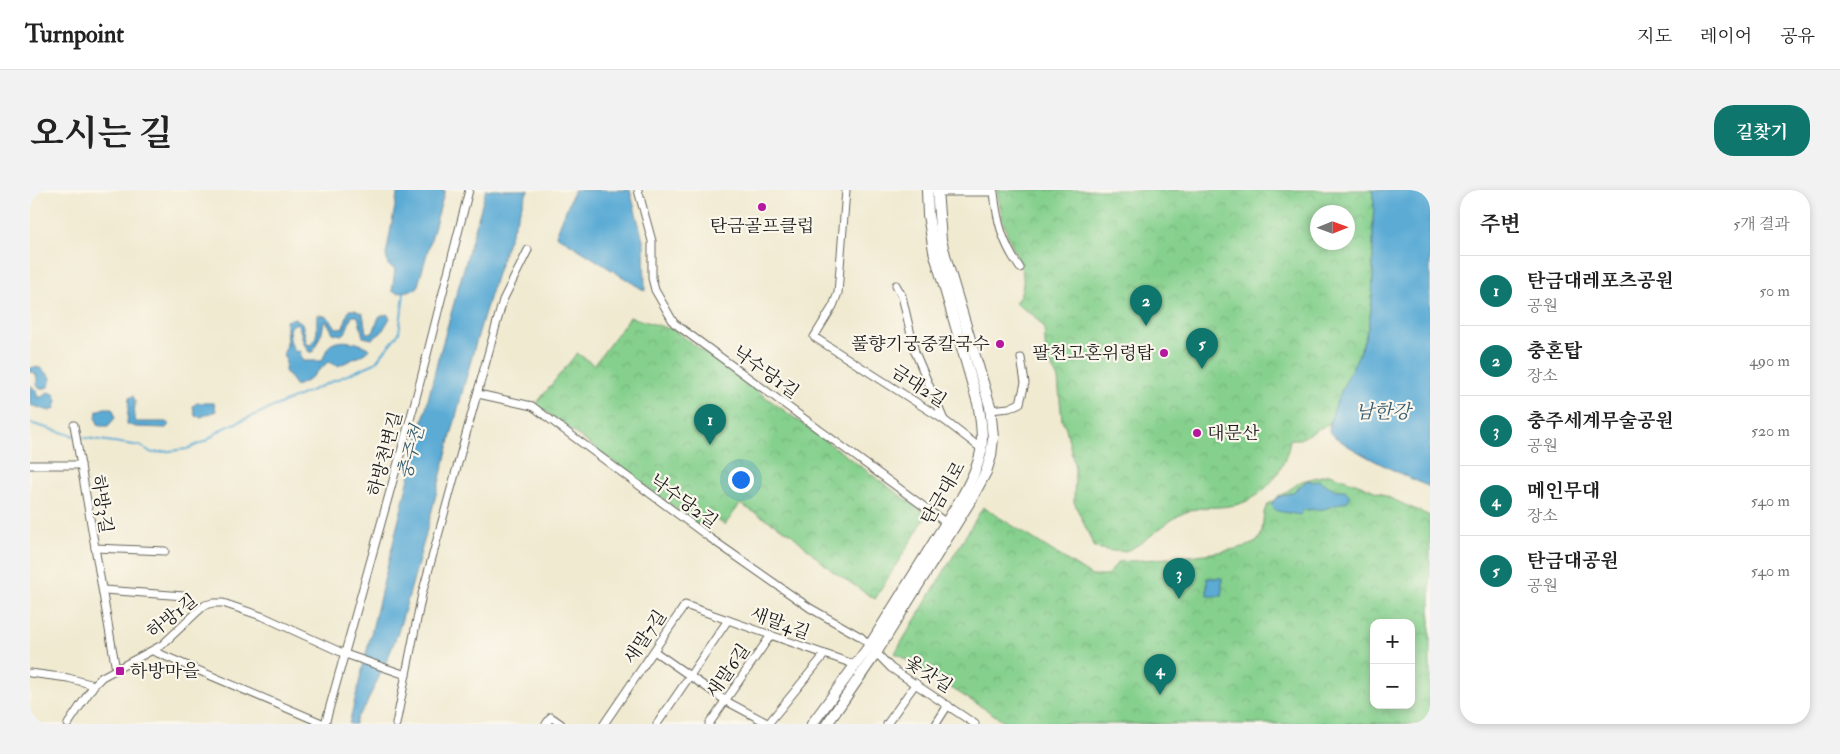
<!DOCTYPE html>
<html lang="ko">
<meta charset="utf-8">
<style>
body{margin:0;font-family:"IM FELL Double Pica","Noto Serif KR",serif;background:#f2f2f2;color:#222}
.controls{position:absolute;right:15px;bottom:15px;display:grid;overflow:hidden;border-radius:10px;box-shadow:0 2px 8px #0003}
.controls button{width:45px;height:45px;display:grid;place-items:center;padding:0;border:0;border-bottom:1px solid #e0e0e0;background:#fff;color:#222;font:25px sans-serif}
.compass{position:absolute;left:1280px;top:15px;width:45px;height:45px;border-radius:50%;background:#fff;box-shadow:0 2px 8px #0003;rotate:89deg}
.you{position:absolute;left:710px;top:289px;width:18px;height:18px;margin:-12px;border:4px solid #fff;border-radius:50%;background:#1a73e8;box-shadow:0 0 0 8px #1a73e833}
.badge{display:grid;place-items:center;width:32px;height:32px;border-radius:50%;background:#0f766e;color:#fff;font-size:16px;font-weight:700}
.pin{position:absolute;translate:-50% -41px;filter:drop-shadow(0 1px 2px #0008)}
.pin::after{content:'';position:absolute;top:26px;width:18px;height:15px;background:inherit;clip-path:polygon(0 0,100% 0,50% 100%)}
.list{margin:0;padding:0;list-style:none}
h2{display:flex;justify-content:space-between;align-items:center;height:65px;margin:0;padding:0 20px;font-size:21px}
h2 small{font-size:16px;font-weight:400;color:#767676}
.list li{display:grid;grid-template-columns:32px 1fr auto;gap:15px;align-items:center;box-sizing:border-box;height:70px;padding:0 20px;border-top:1px solid #e0e0e0}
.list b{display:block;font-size:19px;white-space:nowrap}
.list p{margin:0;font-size:16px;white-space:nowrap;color:#767676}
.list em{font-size:16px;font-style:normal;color:#767676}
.map{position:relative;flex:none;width:1400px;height:534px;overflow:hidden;border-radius:20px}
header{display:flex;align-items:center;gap:30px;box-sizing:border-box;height:70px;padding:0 25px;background:#fff;border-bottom:1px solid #e0e0e0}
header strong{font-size:24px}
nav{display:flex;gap:28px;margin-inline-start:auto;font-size:18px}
.intro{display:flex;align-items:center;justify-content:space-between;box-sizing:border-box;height:120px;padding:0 30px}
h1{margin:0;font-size:35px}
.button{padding:12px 22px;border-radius:20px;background:#0f766e;color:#fff;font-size:18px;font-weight:700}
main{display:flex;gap:30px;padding:0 30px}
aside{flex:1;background:#fff;border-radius:20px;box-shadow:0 2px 8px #0003}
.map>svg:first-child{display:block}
</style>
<header>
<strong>Turnpoint</strong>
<nav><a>지도</a><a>레이어</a><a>공유</a></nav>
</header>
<div class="intro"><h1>오시는 길</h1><a class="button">길찾기</a></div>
<main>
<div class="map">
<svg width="1400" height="534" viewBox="0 0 1400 534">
<defs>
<pattern id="park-crowns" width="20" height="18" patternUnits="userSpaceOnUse" patternTransform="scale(1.25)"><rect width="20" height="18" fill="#85d08d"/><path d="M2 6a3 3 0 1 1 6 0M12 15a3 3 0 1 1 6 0" fill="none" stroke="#72b279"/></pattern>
</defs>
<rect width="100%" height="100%" fill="#fbf7ec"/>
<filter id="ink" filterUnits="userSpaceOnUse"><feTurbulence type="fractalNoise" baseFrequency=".02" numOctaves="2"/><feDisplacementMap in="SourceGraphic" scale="10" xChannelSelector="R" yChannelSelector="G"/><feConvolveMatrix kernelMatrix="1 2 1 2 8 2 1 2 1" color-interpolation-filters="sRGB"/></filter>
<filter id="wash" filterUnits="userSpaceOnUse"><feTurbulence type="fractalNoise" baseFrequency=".0096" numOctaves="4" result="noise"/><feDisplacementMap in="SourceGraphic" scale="20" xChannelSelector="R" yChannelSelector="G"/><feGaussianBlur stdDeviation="1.12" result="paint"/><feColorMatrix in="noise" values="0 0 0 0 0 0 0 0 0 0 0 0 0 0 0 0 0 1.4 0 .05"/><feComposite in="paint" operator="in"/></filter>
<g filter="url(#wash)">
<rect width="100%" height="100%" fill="#f0ead1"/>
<g fill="url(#park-crowns)" stroke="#507654" fill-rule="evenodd">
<path d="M967,0H1342L1344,13C1341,53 1346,94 1339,133C1332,166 1311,200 1300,233L1270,249H1260C1257,278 1234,309 1205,315C1188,319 1173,315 1156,322C1136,330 1113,356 1095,361C1088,363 1073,359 1065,358L1044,312L1045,278L1036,238L1032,230L1028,189L1016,167L1014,137L1003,125L985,113C1003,90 987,68 978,46C972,32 970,15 967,0ZM1288,22H1318V52H1288Z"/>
<path d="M600,127L644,140L897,325L845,409L801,380L760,343L710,314L695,335L680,326L672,338L506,214L547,163L564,175Z"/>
<path d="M1299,284L1331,295L1400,326V534H979L865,463L953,317L1062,386H1077L1088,372C1111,370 1217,364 1228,350C1236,340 1230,324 1238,314L1272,291ZM1344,433H1381V515H1344Z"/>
</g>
<g fill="#5babd5" stroke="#3c6478">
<path d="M368,0H415L387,99L369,103L362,101L365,79L358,75L356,65Z"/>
<path d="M456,0H498C439,141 414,293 369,439C361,464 347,490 336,515C333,521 325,527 325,534H319L407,173Z"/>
<path d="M544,0H600L614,54L615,101L526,45Z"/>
<path d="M1342,0H1400V297C1383,290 1305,254 1299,240C1304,202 1332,170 1339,133C1346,94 1341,53 1344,13Z"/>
<path d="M319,120H325L333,124L336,143H343L349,127L357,124L360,128L351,143L342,149L333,147L328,126H322L315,143L311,145L303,143L297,132L294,131L292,142L283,162H279C270,151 273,139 266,133L259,138C259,146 260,155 266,162L270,161L272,171H292C295,165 296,157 302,154C311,148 333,153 339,159L336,163L308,176L298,172L277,191L266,196L255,181L256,170L253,166L257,153L256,131L265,128L272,133L277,154L281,155C290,143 286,138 287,125C297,125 301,129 306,138H313Z"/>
<path d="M5,177L10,178L21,187L19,197L10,199L7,195V187L5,183L0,182V178Z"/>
<path d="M0,195L7,201V207H12L18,202L24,204L27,210L25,218L20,221L0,215Z"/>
<path d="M103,206L105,211L104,230L107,232H136L140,234L136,238L106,237L97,234L99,208Z"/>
<path d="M167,213H184L186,221L171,227L165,226L163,216Z"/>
<path d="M74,218H83L85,228L78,236H69L66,229L67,221Z"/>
<path d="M1278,290L1283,292L1288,290L1306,300H1315L1320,306L1318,311L1294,319L1273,320L1270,325L1247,321L1241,315L1246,308L1263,302Z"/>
<rect x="1177" y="388" width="15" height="18"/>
</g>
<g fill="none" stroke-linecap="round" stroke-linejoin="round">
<g stroke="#5babd5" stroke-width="2">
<path d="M0,233L44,246"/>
<path d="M49,247L111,256L122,263L157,259L176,251L192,239L345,173L369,143L374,103"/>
</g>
</g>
</g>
<g filter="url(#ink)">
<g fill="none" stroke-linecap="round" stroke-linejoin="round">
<defs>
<g id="street">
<path d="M608,0L622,51V88L625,100L644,133L919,335"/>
<path d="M816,0L808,103L803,116L784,147L914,230L953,260"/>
<path d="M907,2H964C967,32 973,54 990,78"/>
<path d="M866,95L872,106L885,162L914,230"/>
<path d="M448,204L502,216L680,348L780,418L831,447L861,478L945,534"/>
<path d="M960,220L979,218L990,213L995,193L991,168"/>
<path d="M44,235L86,480"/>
<path d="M0,275H51"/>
<path d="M65,358L135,361"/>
<path d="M74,400L154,406"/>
<path d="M123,461L294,534"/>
<path d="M624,461L696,511L739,534"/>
<path d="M0,483L38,488L64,495"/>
<path d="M38,534L64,495L72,487L132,455L165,424L175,415L183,413H193L234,427L315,464L376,485"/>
<path d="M295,534L386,208L439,0"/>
<path d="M366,534L392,404L473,110L498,60"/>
<path d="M516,534L521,527L531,534"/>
<path d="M574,534L655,415L826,475"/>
<path d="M627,534L698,430"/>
<path d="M679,534L741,445"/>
<path d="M738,534L795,464"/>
<path d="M857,534L886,493"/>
<path d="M906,534L918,515"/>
</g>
<g id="secondary">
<path d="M782,534L840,455L932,307C953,269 956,256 948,213L904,61L898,25L897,0"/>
<path d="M797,534L846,463L942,308L956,282L961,266L963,248L960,216L918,76L911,50L907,0"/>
</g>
</defs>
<use href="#street" stroke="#66645b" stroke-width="9"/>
<use href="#secondary" stroke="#66645b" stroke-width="12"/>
<use href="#street" stroke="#fff" stroke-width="7"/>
<use href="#secondary" stroke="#fff" stroke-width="10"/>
</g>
</g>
<g fill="#b5179e" stroke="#fbf7ec" stroke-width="2">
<circle cx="732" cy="17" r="5"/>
<circle cx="970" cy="154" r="5"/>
<circle cx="1134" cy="163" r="5"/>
<circle cx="1167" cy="243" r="5"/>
<rect x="85" y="476" width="10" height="10" rx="2.5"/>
</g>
<g text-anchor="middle" stroke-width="4.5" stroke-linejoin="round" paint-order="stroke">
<g font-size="18" fill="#1c1c1c" stroke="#fbf7ec" text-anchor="end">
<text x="732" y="42" text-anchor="middle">탄금골프클럽</text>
<text x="960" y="160">풀향기궁중칼국수</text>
<text x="1124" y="169">팔천고혼위령탑</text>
<text x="1177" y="249" text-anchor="start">대문산</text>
<text x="100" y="487" text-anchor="start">하방마을</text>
</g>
<g font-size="18" fill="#1c1c1c" stroke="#fbf7ec">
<text transform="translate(736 182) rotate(36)" y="6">낙수당1길</text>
<text transform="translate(889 196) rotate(33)" y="6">금대2길</text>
<text transform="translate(355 264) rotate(-75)" y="6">하방천변길</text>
<text transform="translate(913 303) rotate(-60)" y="6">탄금대로</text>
<text transform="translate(654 311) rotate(36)" y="6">낙수당2길</text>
<text transform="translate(72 314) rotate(81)" y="6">하방3길</text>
<text transform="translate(142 426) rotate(-39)" y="6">하방1길</text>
<text transform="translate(750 433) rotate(20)" y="6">새말4길</text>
<text transform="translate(615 447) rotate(-56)" y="6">새말7길</text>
<text transform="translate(698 481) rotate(-55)" y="6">새말6길</text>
<text transform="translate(899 484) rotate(33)" y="6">옻갓길</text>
</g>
<g font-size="19" font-style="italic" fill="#385c6f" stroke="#fbf7ec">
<text x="1353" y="228">남한강</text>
<text transform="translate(380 262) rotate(-75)" y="7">충주천</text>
</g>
</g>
</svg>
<div class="controls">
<button>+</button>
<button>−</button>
</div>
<svg class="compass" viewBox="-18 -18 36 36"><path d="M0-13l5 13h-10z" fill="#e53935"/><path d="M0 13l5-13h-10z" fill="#767676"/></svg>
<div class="you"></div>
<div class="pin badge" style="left:680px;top:255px">1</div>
<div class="pin badge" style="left:1116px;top:136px">2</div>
<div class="pin badge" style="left:1149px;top:409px">3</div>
<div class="pin badge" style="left:1130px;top:505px">4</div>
<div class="pin badge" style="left:1172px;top:179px">5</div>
</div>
<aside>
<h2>주변<small>5개 결과</small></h2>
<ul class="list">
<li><span class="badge">1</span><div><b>탄금대레포츠공원</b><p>공원</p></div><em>50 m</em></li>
<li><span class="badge">2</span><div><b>충혼탑</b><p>장소</p></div><em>490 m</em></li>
<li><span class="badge">3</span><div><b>충주세계무술공원</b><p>공원</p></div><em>520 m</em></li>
<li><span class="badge">4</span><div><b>메인무대</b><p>장소</p></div><em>540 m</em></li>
<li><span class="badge">5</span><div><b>탄금대공원</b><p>공원</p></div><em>540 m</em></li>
</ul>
</aside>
</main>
